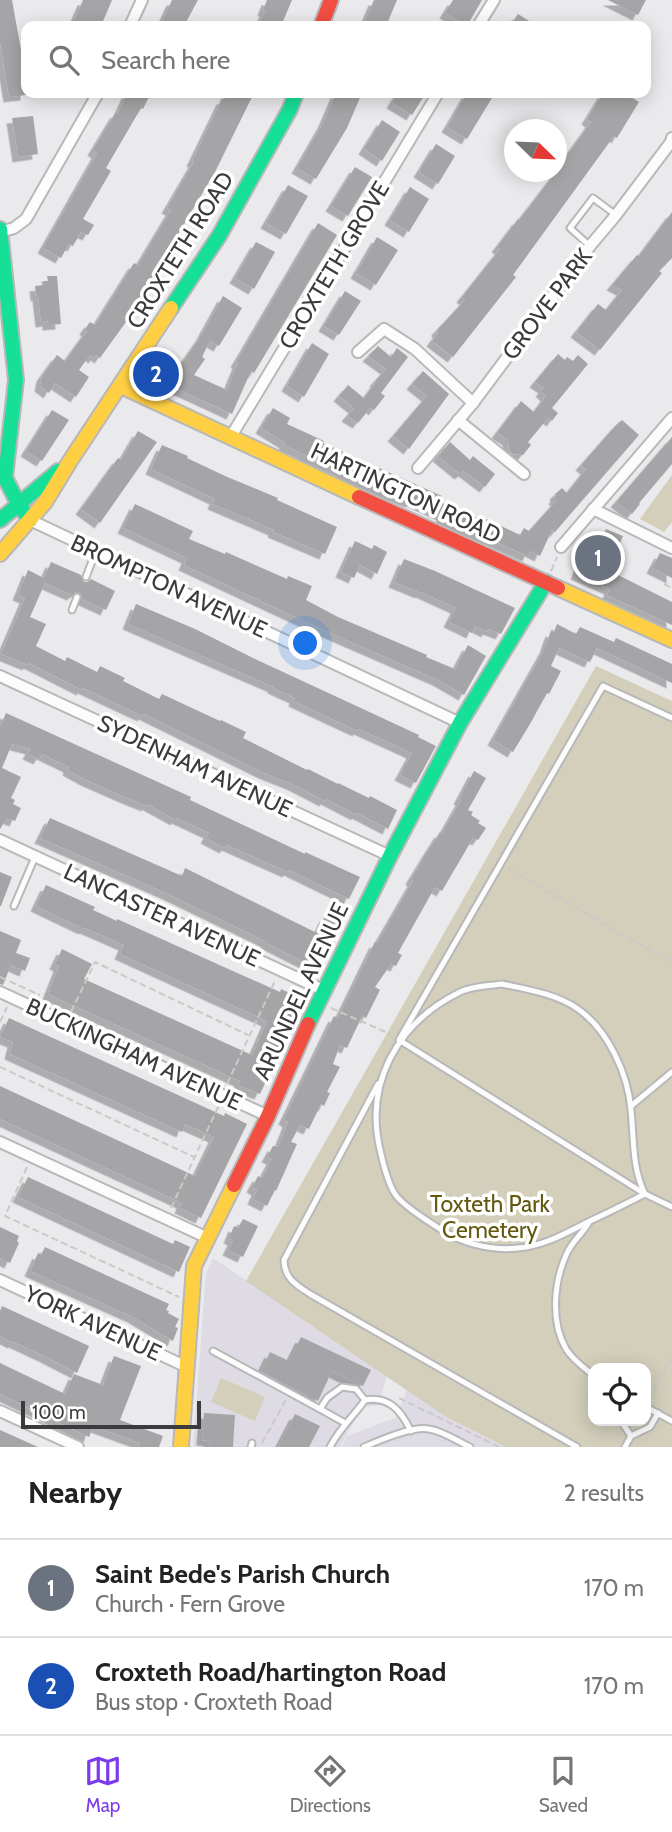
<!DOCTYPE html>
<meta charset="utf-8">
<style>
body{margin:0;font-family:Cabin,sans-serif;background:#f6f6f6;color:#222}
.controls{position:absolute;right:21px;bottom:21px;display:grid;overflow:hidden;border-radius:14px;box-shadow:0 4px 18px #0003}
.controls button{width:63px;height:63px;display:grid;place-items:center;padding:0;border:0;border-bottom:2px solid #e0e0e0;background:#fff;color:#222;font:35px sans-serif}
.compass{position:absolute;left:504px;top:119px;width:63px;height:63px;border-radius:50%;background:#fff;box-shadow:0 4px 18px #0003;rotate:113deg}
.scale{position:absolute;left:21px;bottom:18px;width:180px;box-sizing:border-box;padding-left:7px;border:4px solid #3b3a3c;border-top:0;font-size:19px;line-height:24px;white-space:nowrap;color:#3b3a3c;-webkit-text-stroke:5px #fff;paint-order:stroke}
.you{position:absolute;left:306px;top:644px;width:24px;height:24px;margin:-18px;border:5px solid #fff;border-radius:50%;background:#1a73e8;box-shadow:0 0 0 10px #1a73e833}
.badge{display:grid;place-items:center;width:46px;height:46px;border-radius:50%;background:#7c3aed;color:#fff;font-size:23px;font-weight:700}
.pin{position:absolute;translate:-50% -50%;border:4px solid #fff;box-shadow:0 2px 7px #0006}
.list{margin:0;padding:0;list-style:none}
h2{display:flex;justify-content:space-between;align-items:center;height:91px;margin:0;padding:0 28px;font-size:30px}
h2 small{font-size:23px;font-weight:400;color:#767676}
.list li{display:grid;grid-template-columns:46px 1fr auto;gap:21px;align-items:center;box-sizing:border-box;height:98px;padding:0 28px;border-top:2px solid #e0e0e0}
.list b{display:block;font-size:26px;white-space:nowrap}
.list p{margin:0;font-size:23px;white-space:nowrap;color:#767676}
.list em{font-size:23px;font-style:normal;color:#767676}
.icon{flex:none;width:38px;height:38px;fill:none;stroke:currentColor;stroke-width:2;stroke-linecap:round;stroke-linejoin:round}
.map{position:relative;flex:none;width:672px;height:1447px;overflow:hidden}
.search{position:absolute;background:#fff;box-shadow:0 4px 18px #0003;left:21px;right:21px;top:21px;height:77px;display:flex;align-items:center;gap:18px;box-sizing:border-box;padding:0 24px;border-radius:14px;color:#767676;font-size:26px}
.sheet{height:287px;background:#fff}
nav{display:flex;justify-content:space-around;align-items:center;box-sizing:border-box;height:98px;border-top:2px solid #e0e0e0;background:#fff;font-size:19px;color:#767676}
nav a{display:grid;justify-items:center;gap:4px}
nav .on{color:#7c3aed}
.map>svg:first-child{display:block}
</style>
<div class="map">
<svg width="672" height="1447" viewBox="0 0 672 1447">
<defs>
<filter id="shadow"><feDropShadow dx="-5.5" dy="5.5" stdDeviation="0" flood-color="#0004"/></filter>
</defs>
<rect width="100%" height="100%" fill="#eae9ec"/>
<g fill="#dfdbe4">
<path d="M213,1258L387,1376L378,1405L365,1407L359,1412L340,1447H193L206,1273Z"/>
<path d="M407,1390L446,1417L506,1447H342L347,1436L395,1418Z"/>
</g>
<g fill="#d3cfbb" fill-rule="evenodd">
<path d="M672,475V522L664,532L640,519Z"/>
<path d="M596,666L672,701V1447H506L446,1417L246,1281ZM593,1368H646V1421H593Z"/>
<path d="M221,1378L265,1397L255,1421L211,1402Z"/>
</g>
<g fill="#a5a4a6" filter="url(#shadow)">
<path d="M0,0H12L26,78V95L9,97L0,43Z"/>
<path d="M83,0H112L101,26H72Z"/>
<path d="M172,0H198L184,26H160Z"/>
<path d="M267,0H292L281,26H258L265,11L263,10Z"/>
<path d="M374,0H397L386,26H363Z"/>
<path d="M453,0H482L467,26L445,13Z"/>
<path d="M608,0H646L638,15Z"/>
<path d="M518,14L537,26H510Z"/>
<path d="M127,93H151L143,109L141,108L106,168L111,171L83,219L94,225L88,235L81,232L73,246L69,244L61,258L43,248L97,153L93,150L116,112L118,113Z"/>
<path d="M227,93H254L215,172L154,275L156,277L131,315L100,358L96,355L94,358L90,355L79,370L89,377L76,397L55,383L49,393L40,386L42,376L57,355L65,361L87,331L85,329L90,322L95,325L134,263L138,265L171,210L167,208L194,162L192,161L222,99H224Z"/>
<path d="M336,93H362L347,128L316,179L297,168L323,123Z"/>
<path d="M398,93H426L412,115L392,103Z"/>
<path d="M467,93H495L467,139L447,127Z"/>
<path d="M603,93H624L639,102L617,138L614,136L513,275L516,277L453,357L432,341L438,333L437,330L465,300L462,297L500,249L497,247L518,219L519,220L560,167L559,166L591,122L587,119Z"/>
<path d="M33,116L38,154L18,157L12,118Z"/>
<path d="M382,120L400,132L382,161L364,149Z"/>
<path d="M436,144L455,156L438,184L419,172Z"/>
<path d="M355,167L372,177L348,216L331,206Z"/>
<path d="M288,185L308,196L286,234L266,223Z"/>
<path d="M410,187L429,199L409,232L390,220Z"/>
<path d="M672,212V258L659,271L662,273L600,350L576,332L598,304L606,310L622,290L612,285L637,255L639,256Z"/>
<path d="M318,223L337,235L254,373L251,371L232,414L167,384L201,336L223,296L242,308L219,346L210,341L202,357L205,359L194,375L227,390L238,363L236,362Z"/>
<path d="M377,237L398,250L376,285L356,273Z"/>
<path d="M256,242L275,252L254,289L235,278Z"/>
<path d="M47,276H57L61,324L48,325V321L41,322L38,295L36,296L35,286L44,285V281H48Z"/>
<path d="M345,291L361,301L339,335L324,326Z"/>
<path d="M312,343L329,354L304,397L287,386Z"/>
<path d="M378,346L391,357L397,348L408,357L381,393L385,396L374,410L371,407L358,423L347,416L354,408L339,396L348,385L364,398L376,382L375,381L386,369L368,356Z"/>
<path d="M558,354L565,360L567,357L573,361L578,355L588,364L552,408L558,413L552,421L548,418L528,442L531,445L523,455L512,454L509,450L508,440L497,433L521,401L534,412L546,396L541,391L544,388L535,382Z"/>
<path d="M423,371L449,394L409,449L393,436L427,396L412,384Z"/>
<path d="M273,408L290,418L287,424L324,441L323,443L442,496L440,502L483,520L484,518L520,535L524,528L529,531L556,501L554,499L556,496L555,494L562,488L567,493L586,469L581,465L617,424L622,420L639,435L555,532L552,530L540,556L530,551L528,556L441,518L442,515L412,501L411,502L393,495L320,464V462L284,445L285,443L261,428Z"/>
<path d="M52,410L69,420L42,461L26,451Z"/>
<path d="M138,431L157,442L100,523L81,509L118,458L121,460Z"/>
<path d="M672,437V464L639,503L640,504L632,514L616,502Z"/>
<path d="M450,442L470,460L473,456L495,474L485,487L464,471L460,474L438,456Z"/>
<path d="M162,445L188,456L187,458L225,476L278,498L277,500L337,527L325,554L273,532L274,530L213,504L215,499L151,469Z"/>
<path d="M135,504L193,531L189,539L225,554L226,552L287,579L288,576L312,586L306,600L338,617L427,655L426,657L455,669L468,645L486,656L464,695L438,680L321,629L184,565L187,558L123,528Z"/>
<path d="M606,529L623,536L608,570L672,602V625L607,595L610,589L576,574L591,537L601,541Z"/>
<path d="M355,541L372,549L374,545L387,552L377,574L360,565L354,578L341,572Z"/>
<path d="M660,553L672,558V578L652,568Z"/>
<path d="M404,559L435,571L515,608L501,634L488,629L487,632L475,626L472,633L449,622L456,608L421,592V593L394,582Z"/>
<path d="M51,562L81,575L84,582H87L91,579L115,591L106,610L82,599V596L79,592H76L72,595L45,583L30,617L46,624L36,646L65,661L67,657L97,672L100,666L125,678L123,681L159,699L162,694L220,721L221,720L246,732L243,738L307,770L308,769L338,784V783L369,798L370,796L397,810L388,829L357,813V815L326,799L325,801L294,785L264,773L144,714L143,716L83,688L82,690L29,663L28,665L1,654L25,598L18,595L28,570L44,578Z"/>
<path d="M136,604L195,629L253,658L419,735L418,737L436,746L416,783L400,775L412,753L359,729L358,731L328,717L294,701L295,698L273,688L274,687L128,624Z"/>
<path d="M557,624L576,634L580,627L614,642L616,638L672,664V683L597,648L590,662L559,648L551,666L561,671L549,694L547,693L530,724L513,752L493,740L545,648L551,631L554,632Z"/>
<path d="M6,713L191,797L190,800L305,854V852L360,877L349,899L289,870L288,872L227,845L225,848L206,838L209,833L177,818L176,820L147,804V806L127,798L86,780L68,770L69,767L42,754L39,759L28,754L31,749L12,744L2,768L21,777L11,798L15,800L13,804L21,808L15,821L7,818L0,829V727Z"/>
<path d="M474,771L486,778L468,810L473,812L471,815L480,821L478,823L486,828L478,840L473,838L442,891L435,887L398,953L402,955L396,966L391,964L375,987L380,990L366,1018L362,1016L347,1048L340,1045L333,1064L340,1067L327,1092L330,1093L324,1106L321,1104L309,1129L300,1125L291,1142L297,1144L276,1191L275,1190L267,1206L253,1199L257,1190L252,1187L258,1176L262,1178L272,1159L267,1157L273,1146L278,1147L288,1122L284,1119L334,1016L338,1018L375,942L377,943L413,881L411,879L428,851L440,832L442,833L461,800L459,799Z"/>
<path d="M50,818L182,876L185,868L317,933L325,916L340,924L319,970L266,943L267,942L168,894L40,838Z"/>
<path d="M0,872L12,877L1,906H0Z"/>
<path d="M46,885L95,907L93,910L117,921V919L280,992L281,989L305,1000L260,1094L238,1085L240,1081L48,994L59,966L55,964L62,949L92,964L84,979L252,1055L267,1021L120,954L124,945L85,928L84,929L36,906Z"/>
<path d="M0,931L21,940L16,953L30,958L25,971L11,965L3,985L0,984Z"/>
<path d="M9,1018L224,1116L225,1113L247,1124L201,1218L180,1208L182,1203L0,1119V1086L195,1176L214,1137L185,1124L182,1132L10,1054L13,1042L0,1037Z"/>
<path d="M28,1177L173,1244L175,1240L190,1247L179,1272L18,1197Z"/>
<path d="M243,1219L258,1226L243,1257L228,1250L233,1240L229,1238L234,1226L238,1228Z"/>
<path d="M0,1227L19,1236L17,1241L19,1243L10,1263L0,1258Z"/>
<path d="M45,1247L169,1304L166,1310L169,1311L168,1313L179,1319L175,1327L178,1328L173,1341L133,1317L30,1271L38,1253L41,1255Z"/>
<path d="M2,1306L89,1346L77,1373L44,1356L14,1342L13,1343L0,1336V1311Z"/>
<path d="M301,1337L371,1370L363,1386L332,1371L318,1401L261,1371L270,1352L289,1361Z"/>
<path d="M114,1356L141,1366L120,1420L163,1436L159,1447H139L140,1443L93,1426L89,1437L0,1394V1363L65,1394L74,1374L103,1385Z"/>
<path d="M204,1413L235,1415L233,1447H209L210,1441L202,1440Z"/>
<path d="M295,1414L320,1426L309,1447H278Z"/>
<path d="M0,1430L18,1438L38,1447H0Z"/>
</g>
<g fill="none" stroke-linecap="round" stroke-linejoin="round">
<defs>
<g id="lane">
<path d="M590,246L570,228L593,198L616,215"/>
<path d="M86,577L96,551"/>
<path d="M72,610L77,597"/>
<path d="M672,718L603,686L399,1040L645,1194L672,1207"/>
<path d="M14,906L35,857"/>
<path d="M502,984C526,989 557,994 578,1009C608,1030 628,1074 631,1110C634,1139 632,1168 645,1194C627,1203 610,1212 592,1220C568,1232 545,1246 518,1248C490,1251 460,1243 437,1227C426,1220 402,1205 395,1194C388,1183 384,1167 381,1154C363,1084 397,1023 460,992C472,986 489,986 502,984Z"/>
<path d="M378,1084L284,1260C284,1278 296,1285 310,1294L577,1447"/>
<path d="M631,1106L672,1072"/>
<path d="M589,1222C583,1233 572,1242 567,1253C554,1281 550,1321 566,1349C573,1360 583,1367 593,1375"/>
<path d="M213,1351L320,1409L327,1398L342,1387L356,1389L365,1400"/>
<path d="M646,1407L672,1421"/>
<path d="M320,1409L345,1423"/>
<path d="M619,1421L623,1424L631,1436"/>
<path d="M251,1447L252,1443"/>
<path d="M330,1447C339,1429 353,1417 365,1400C390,1396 401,1411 411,1431"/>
<path d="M364,1447C380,1440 412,1426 429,1429C443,1431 457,1441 470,1447"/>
<path d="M625,1447L631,1436L650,1427L658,1413"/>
</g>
<g id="street">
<path d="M130,26L142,0"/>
<path d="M478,26L494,0"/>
<path d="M0,232L14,228L26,219L98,93"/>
<path d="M358,352L384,329L415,349L473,403"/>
<path d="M458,420L524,474"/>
<path d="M230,438L438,93"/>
<path d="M418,468L473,403L590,246L616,215L671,142L672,138"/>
<path d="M593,509L672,548"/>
<path d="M30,520L460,723"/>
<path d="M561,547L672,418"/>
<path d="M0,676L390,856"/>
<path d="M0,840L323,990"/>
<path d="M0,992L268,1116"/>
<path d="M0,1142L208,1238"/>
<path d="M0,1280L187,1367"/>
<path d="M0,1411L78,1447"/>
</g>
<g id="fast">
<path d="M0,229L16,380L5,478L19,505L30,520"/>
<path d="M171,308L219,236L290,109L296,93"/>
<path d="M0,520L58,471"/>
<path d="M308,1024L390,856L460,723L546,582"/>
</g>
<g id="slow">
<path d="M121,386L359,497"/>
<path d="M0,554L45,502L70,461L171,308"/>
<path d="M558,588L672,640"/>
<path d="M181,1447L194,1266L234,1185"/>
</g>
<g id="jam">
<path d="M321,26L331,0"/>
<path d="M359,497L558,588"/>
<path d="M234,1185L268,1116L308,1024"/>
</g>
</defs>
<use href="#lane" stroke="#b8b8ba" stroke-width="9"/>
<use href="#street" stroke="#b8b8ba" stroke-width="14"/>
<use href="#fast" stroke="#b8b8ba" stroke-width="18"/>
<use href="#slow" stroke="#b8b8ba" stroke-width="18"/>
<use href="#jam" stroke="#b8b8ba" stroke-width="18"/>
<g stroke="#cac9ca" stroke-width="2" stroke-dasharray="7 3.5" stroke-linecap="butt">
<path d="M551,571L557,557"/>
<path d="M664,584L672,588"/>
<path d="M509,869L672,963"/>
<path d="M0,977L40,995"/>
<path d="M331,1008L390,1034"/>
<path d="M71,1012L95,962L248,1035"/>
<path d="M0,1022L7,1007"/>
<path d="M0,1067L194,1157"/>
<path d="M227,1084L275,981"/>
<path d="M27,1167L5,1216L179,1297"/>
<path d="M171,1208L219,1105"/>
<path d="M399,1398L499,1447"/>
<path d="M648,1399L672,1358"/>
<path d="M262,1443L286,1400"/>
</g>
<use href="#lane" stroke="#fcfcfc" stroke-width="5"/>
<use href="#street" stroke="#fcfcfc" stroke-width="10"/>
<use href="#fast" stroke="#16e098" stroke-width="14"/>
<use href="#slow" stroke="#ffcf43" stroke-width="14"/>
<use href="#jam" stroke="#f24e42" stroke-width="14"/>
</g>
<g text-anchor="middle" stroke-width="7" stroke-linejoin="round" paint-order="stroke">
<g font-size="23" fill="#3b3a3c" stroke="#fff">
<text transform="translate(180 250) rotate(-58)" y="8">CROXTETH ROAD</text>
<text transform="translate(334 265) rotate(-59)" y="8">CROXTETH GROVE</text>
<text transform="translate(547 304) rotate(-53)" y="8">GROVE PARK</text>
<text transform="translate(406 493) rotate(25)" y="8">HARTINGTON ROAD</text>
<text transform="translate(169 586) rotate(25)" y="8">BROMPTON AVENUE</text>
<text transform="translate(195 766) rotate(25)" y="8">SYDENHAM AVENUE</text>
<text transform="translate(162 915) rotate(25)" y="8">LANCASTER AVENUE</text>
<text transform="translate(301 991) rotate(-65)" y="8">ARUNDEL AVENUE</text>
<text transform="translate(134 1054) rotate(25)" y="8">BUCKINGHAM AVENUE</text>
<text transform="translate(93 1323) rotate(25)" y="8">YORK AVENUE</text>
</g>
<g font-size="23" fill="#63580e" stroke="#fff">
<text x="490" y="1212">Toxteth Park<tspan x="490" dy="26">Cemetery</tspan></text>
</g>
</g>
</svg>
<div class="controls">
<button><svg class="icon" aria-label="locate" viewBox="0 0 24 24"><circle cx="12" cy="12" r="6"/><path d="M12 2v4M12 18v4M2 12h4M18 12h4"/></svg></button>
</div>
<svg class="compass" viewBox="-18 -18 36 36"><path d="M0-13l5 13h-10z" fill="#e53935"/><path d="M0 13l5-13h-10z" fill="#767676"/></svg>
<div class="scale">100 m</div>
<div class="you"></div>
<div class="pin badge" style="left:598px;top:558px;background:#6b7280">1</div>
<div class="pin badge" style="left:156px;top:374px;background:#1a4fb4">2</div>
<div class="search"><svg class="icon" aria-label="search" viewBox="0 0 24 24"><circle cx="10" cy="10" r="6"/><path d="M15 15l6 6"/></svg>Search here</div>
</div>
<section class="sheet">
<h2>Nearby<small>2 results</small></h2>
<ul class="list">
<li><span class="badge" style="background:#6b7280">1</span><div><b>Saint Bede's Parish Church</b><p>Church · Fern Grove</p></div><em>170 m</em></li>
<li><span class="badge" style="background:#1a4fb4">2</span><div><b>Croxteth Road/hartington Road</b><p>Bus stop · Croxteth Road</p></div><em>170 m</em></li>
</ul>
</section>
<nav>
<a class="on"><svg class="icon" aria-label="map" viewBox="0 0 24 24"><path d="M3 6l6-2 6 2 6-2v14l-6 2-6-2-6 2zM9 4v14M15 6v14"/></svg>Map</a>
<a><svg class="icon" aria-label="directions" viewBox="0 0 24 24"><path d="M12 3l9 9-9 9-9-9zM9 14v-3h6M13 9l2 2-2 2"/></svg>Directions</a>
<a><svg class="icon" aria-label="saved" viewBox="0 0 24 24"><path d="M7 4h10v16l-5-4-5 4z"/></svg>Saved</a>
</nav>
